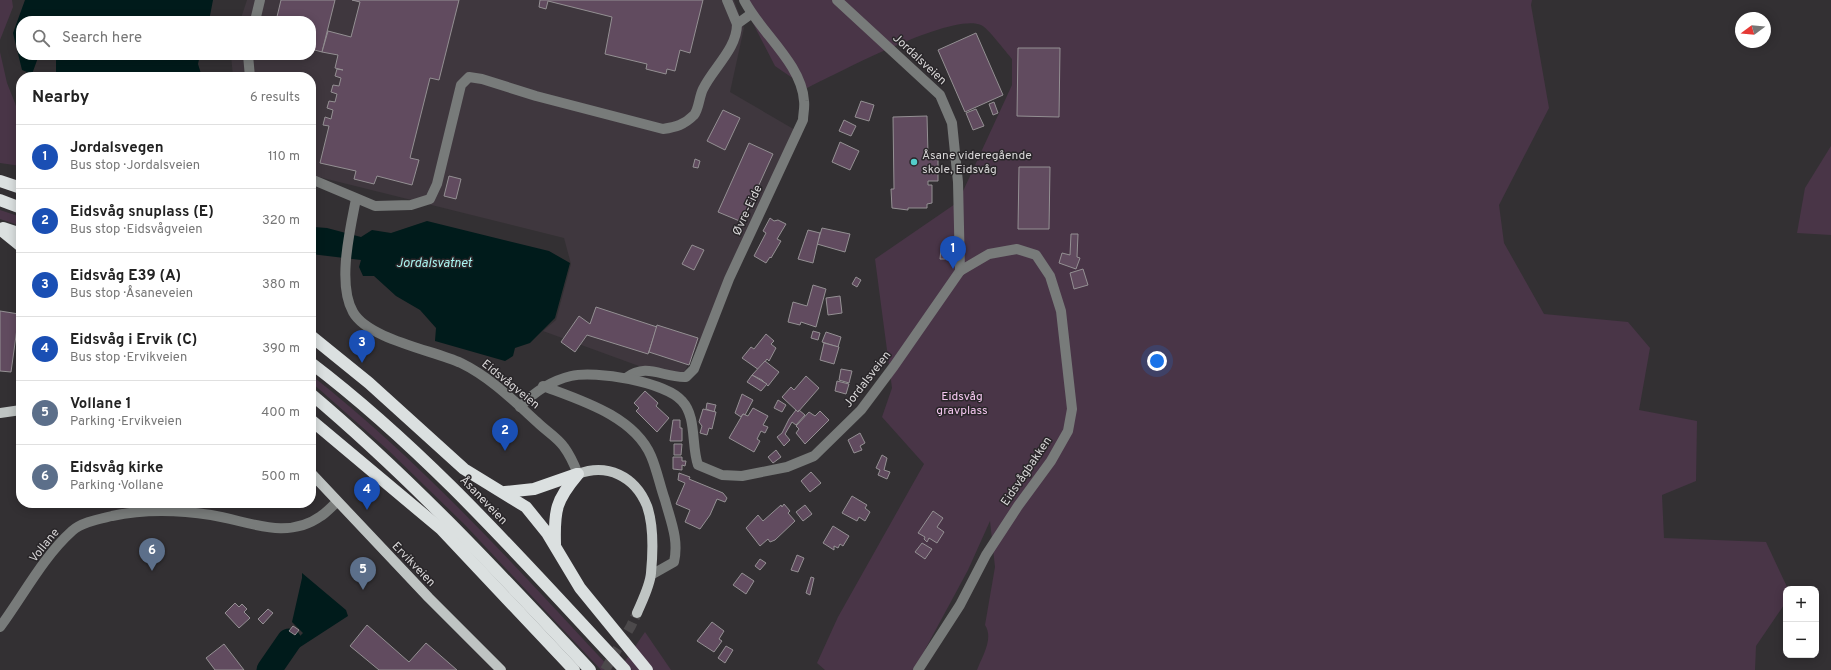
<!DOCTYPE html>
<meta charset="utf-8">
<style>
body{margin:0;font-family:Overpass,sans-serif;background:#f2f2f2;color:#222}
.controls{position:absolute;right:12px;bottom:12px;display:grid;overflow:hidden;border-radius:8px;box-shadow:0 2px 10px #0003}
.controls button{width:36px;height:36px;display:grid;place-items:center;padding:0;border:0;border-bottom:1px solid #e0e0e0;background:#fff;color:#222;font:20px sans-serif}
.compass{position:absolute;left:1735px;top:12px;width:36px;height:36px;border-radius:50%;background:#fff;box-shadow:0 2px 10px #0003;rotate:254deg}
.you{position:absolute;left:1157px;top:361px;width:14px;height:14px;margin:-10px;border:3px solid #fff;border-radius:50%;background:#1a73e8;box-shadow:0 0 0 6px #1a73e833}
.badge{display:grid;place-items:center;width:26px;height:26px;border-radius:50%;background:#0b8043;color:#fff;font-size:13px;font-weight:700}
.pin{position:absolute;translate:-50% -33px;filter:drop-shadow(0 1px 2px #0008)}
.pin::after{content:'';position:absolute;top:21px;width:14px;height:12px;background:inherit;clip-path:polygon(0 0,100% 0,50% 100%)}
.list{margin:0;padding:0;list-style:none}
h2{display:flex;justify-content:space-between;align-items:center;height:52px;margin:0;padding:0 16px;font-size:17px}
h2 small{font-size:13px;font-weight:400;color:#767676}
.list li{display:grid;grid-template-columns:26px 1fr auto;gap:12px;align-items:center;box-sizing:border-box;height:64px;padding:0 16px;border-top:1px solid #e0e0e0}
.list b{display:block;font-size:15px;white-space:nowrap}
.list p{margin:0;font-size:13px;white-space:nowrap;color:#767676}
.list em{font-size:13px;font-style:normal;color:#767676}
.icon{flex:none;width:22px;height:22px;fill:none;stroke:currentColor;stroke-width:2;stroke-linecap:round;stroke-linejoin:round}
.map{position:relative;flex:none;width:1831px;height:670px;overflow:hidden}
.search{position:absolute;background:#fff;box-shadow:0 2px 10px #0003;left:16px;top:16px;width:300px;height:44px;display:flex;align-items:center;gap:10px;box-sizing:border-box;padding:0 14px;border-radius:16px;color:#767676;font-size:15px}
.panel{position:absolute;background:#fff;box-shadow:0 2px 10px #0003;left:16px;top:72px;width:300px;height:436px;border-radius:16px}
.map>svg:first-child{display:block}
</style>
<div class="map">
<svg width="1831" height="670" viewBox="0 0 1831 670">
<rect width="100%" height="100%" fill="#333033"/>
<path fill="#3f373e" d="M247,0H734L744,28L730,92L802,134L680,381L543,331L556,320L571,264L564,238L311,175V77H233L231,55H311V21H240Z"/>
<g fill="#493547">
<path d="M0,0H12L13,7L0,40Z"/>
<path d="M741,0H1532L1531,5L1549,108L1499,205L1504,243L1544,314L1628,322L1650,348L1639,410L1697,421L1696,481L1662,495L1664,538L1766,542L1788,589H1786V602L1756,646L1755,670H977C982,656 994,639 985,625L995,567L990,521L968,570L914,670H825L817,663L838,617L924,464L882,417L892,388L875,259L958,202L1012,85V59C1006,52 987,27 981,25C952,12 838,73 807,88L775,66Z"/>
<path d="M0,52L7,83L15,103L21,122V166L0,163Z"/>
<path d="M1831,146V235L1797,233L1805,188Z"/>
<path d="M0,210L21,217V226L0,219Z"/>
<path d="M311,375C422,462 516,567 612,670H601L465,525L388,450L311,382Z"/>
<path d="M645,632L671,670H619Z"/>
</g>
<g fill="#001b1b">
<path d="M25,0H213L209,21H21V55H39L32,74L22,70L13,33Z"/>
<path d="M56,55H200L198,64L202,77H56Z"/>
<path d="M427,221L549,251L570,263L555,318L530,343L515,348L513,356L505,361L435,341L436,328L420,310L396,296L374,276H363L359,267L361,260L311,254V225L314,227L327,228L361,237L372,230L391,233Z"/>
<path d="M302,573L346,610L348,616L271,666L289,641L297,639L303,633L292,622L302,578Z"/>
</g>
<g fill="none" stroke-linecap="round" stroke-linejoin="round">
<path stroke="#001b1b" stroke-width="25" d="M269,670L289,641"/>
</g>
<g fill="#614b5f" stroke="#949093">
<path d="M281,0H335L322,52L311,49V21H276Z"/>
<path d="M352,0H459L439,80L430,78L410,158L419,160L412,185L377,176L374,184L354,179L356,171L320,163L329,126L323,125L325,117L331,119L333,110L327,108L329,101L335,102L337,94L331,92L333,85L339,86L341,78L335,76L337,69L343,70L335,68L338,55L322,52L328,31L351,37L360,2Z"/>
<path d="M540,0H703L690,53L680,50L675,71L667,69L666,74L646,69L647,64L605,54L612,17L548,1L546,9L539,7Z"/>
<path d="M976,33L1003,95L965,112L938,50Z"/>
<path d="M1018,48H1060L1059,117L1017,116Z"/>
<path d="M861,101L874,105L869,121L855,117Z"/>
<path d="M994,102L998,113L993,115L989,104Z"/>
<path d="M976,109L984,126L973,130L966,113Z"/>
<path d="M723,110L740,118L725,150L707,141Z"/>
<path d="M927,116L928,154L938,153V181H928V185H932V203L927,204V208H908V210L892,208L891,189H894L893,117Z"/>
<path d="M844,120L856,126L851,136L839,131Z"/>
<path d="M840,142L859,151L850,170L832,162Z"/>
<path d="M749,143L773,154L742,222L718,212Z"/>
<path d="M695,159L700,161L698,168L693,167Z"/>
<path d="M1019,167H1050L1049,229H1018Z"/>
<path d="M449,176L461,179L456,199L444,196Z"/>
<path d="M770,218L774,221L778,220L786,224L777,239L781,241L771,258L770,257L766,263L754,256L766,233L763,231Z"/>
<path d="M822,228L850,234L845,252L817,244Z"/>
<path d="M808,230L820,233L813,263L798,259Z"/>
<path d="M1071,234H1078L1077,257L1080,258L1076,269L1059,263L1062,253L1070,255Z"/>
<path d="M692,245L704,250L694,270L682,264Z"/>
<path d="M941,249H946L945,259H940Z"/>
<path d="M1083,269L1088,285L1074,289L1070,273Z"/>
<path d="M856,277L861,280L857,287L852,284Z"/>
<path d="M813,285L826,289L816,327L801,322L800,325L788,322L793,302L807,306Z"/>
<path d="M840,296L842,313L828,315L826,298Z"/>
<path d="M596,307L657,327L648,354L587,335L575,352L561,342L579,316L590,324Z"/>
<path d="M0,311L19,314L11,372L0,371Z"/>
<path d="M657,325L698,338L689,365L649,352Z"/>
<path d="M813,331L820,333L818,340L811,338Z"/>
<path d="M826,332L841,337L838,347L822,342Z"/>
<path d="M766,334L774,341L771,344L776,348L769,361L767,359L759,370L742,358L751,347L754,349Z"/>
<path d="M824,343L839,347L834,364L820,360Z"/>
<path d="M765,361L779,372L768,386L762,380L752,375Z"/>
<path d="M841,369L852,371L849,383L839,380Z"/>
<path d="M752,375L767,384L761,391L747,382Z"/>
<path d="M806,376L819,388L798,412L782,397L791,387L794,390Z"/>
<path d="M837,381L849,384L846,394L835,391Z"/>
<path d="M645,391L658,403L656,406L669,418L657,432L636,411L639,408L634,403Z"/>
<path d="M742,394L753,400L745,415L743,414L741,417L735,413Z"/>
<path d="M778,400L786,405L782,412L774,408Z"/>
<path d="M707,403L716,405L714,412L706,409Z"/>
<path d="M753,408L768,416L763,425L768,427L765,433L761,431L757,439L760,441L754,452L729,438L743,414L748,416Z"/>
<path d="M703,409L716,412L712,429L709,428L707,435L700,433L702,426L699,422Z"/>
<path d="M796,410L798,412L799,410L805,415L796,425L792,422L785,434L790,440L784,446L777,437L782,433L789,419Z"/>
<path d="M820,411L829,420L805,444L796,433L799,429L796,426L809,412L815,416Z"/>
<path d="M673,420H680V428H682V441H670Z"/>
<path d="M860,433L865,443L860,446L862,450L854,453L848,440Z"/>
<path d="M674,444H682L681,455H674Z"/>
<path d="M776,450L781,457L773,463L768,457Z"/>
<path d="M882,455L887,458L884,470L890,472L887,479L878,475L880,470L876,468Z"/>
<path d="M673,457H682V461H686L685,466L682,465V470L673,469Z"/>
<path d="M811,472L821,483L810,492L801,481Z"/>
<path d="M679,473L690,477L689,479L723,493L727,498L725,502L717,499L710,515L700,529L685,522L690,510L676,504L685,483L678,480Z"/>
<path d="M852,496L867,505L865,508L870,512L865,521L859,517L857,521L842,513Z"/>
<path d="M784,504L790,511L788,513L795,521L775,540L770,542L768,539L760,546L746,528L758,515L763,521L781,505L782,507Z"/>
<path d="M805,505L812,514L803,521L796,512Z"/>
<path d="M933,511L943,518L937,527L944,532L937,543L929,538L927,542L924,539L925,537L918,533Z"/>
<path d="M833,526L849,536L843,546L840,544L838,548L834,546V550L823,543Z"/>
<path d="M922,543L932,549L925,559L915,552Z"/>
<path d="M797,555L804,558L798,572L791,570Z"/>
<path d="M760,559L766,563L760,570L755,566Z"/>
<path d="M742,573L754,581L746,594L733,585Z"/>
<path d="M811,577L814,578L810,595L806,593Z"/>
<path d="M235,603L239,607L242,604L247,609L244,612L250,618L239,628L225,613Z"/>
<path d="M268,609L273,613L263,624L258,619Z"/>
<path d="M712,622L724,631L719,639L722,641L714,652L697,641Z"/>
<path d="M367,625L409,662L426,643L457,670H379L350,646Z"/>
<path d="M293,626L299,630L295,635L289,631Z"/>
<path d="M224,644L244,670H215L206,658Z"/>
<path d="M726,646L733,650L725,663L718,658Z"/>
</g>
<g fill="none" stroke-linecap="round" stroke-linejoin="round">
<path stroke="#4c494b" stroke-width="10" stroke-dasharray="10 5" stroke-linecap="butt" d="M605,670L631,626L637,613"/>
<g stroke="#787b7a" stroke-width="10">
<path d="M727,0L737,24L751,14"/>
<path d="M255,21L260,0"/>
<path d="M248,55L250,77"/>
<path d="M311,179L375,206L411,205L430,199L437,184L461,85L469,77L482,79L536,96L663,129C676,127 684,125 694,115C699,109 699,97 703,89C713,68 737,49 737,24"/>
<path d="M356,199C350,230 337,284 353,312C368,339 432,350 461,363C490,377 514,401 537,422C546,431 557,437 564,447C570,455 574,464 578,474"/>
<path d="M626,378C647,362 663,378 686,377L694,369L729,279L803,120C803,114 805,107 804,101C802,64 760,32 744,0"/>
<path d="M543,386C580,400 634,416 651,456C657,470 660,486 665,500C671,522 679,540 674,562L651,575"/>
<path d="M520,407C535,391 550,381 571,376C595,370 666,382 682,401C697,417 691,445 698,465L722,475L742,476L787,467L814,456L861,410L894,366L960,271L958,182L952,123L940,95L837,0"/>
<path d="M0,627C23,596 43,557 72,531C82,522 100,519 112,516C145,509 178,510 211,515C249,521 286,541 321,516C327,512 332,506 337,502"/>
<path d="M918,670L960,605L986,555L1018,506L1051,461L1068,431L1072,409L1061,311L1050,276L1036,255L1017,249L989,254L960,271"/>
</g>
<g stroke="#bfc4c3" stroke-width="10">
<path d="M0,413L21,410"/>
<path d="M311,473L429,598L501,670"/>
<path d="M578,474C607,463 635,476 647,506C654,526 653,552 651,573C650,586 642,601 637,613"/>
</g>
<g stroke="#dbe0e0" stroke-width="12">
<path d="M0,181L21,188"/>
<path d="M0,200L21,208"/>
<path d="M3,228L21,234"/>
<path d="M0,229L21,246"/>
<path d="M311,336L369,383L464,469L526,507L547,533L580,588L647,670"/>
<path d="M311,363C428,452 525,563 625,670"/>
<path d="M311,394C412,479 500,574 590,670"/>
<path d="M311,420L441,529L574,670"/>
<path d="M505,492L534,489L577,474"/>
<path d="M555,544C554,510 556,500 578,474"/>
</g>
</g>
<circle fill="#53cdca" stroke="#292629" stroke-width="1.5" cx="914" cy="162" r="4"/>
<g text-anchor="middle" stroke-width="3" stroke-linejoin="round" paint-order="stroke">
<g font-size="12" fill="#d7d5d6" stroke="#292629">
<text transform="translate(920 59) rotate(43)" y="4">Jordalsveien</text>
<text transform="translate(747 210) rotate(-65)" y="4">Øvre-Eide</text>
<text transform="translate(867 379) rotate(-52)" y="4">Jordalsveien</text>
<text transform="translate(511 384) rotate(39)" y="4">Eidsvågveien</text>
<text transform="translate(1026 471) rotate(-56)" y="4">Eidsvågbakken</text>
<text transform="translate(484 500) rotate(46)" y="4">Åsaneveien</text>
<text transform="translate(44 545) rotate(-51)" y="4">Vollane</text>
<text transform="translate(414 564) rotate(46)" y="4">Ervikveien</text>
</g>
<g font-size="12" fill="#d7d5d6" stroke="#292629" text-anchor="start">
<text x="922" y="159">Åsane videregående<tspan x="922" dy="14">skole, Eidsvåg</tspan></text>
</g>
<g font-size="12" fill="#f3c6ee" stroke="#292629">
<text x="962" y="400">Eidsvåg<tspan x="962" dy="14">gravplass</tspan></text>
</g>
<g font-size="13" font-style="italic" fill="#aaf4f0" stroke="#292629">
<text x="434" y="267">Jordalsvatnet</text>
</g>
</g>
</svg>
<div class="controls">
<button>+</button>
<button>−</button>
</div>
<svg class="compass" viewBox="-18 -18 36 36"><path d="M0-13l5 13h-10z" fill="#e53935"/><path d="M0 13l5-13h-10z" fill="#767676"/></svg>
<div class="you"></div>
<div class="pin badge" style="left:953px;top:269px;background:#1a4fb4">1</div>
<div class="pin badge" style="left:505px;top:451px;background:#1a4fb4">2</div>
<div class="pin badge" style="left:362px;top:363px;background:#1a4fb4">3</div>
<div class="pin badge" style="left:367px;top:510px;background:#1a4fb4">4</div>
<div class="pin badge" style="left:363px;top:590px;background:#5c6f8a">5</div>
<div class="pin badge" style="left:152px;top:571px;background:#5c6f8a">6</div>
<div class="search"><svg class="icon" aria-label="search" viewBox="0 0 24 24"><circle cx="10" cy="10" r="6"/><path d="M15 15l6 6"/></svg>Search here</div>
<section class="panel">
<h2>Nearby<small>6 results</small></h2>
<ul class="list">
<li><span class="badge" style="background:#1a4fb4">1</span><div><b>Jordalsvegen</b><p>Bus stop · Jordalsveien</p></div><em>110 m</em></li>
<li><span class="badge" style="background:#1a4fb4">2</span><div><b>Eidsvåg snuplass (E)</b><p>Bus stop · Eidsvågveien</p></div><em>320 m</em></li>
<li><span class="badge" style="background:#1a4fb4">3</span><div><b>Eidsvåg E39 (A)</b><p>Bus stop · Åsaneveien</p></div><em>380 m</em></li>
<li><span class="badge" style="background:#1a4fb4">4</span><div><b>Eidsvåg i Ervik (C)</b><p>Bus stop · Ervikveien</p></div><em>390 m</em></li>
<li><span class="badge" style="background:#5c6f8a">5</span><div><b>Vollane 1</b><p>Parking · Ervikveien</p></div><em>400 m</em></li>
<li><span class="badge" style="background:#5c6f8a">6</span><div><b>Eidsvåg kirke</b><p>Parking · Vollane</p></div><em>500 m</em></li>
</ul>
</section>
</div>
